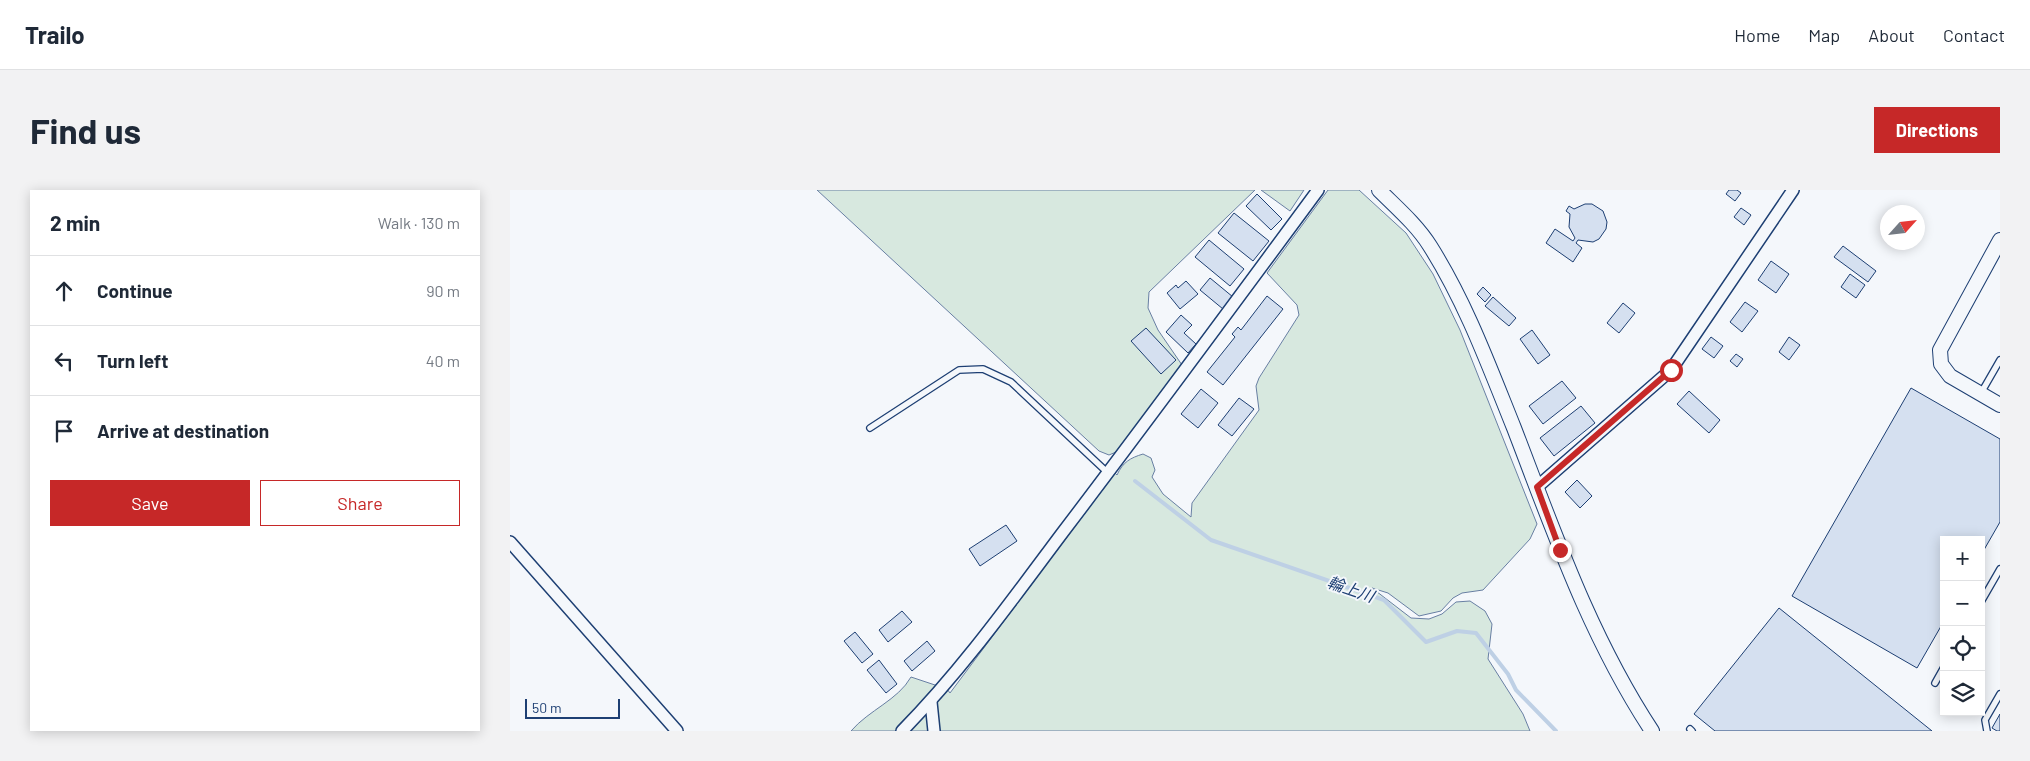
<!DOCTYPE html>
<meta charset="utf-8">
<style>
body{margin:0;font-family:Barlow,"Noto Sans JP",sans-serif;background:#f2f2f3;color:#1f2937}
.controls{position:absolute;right:15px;bottom:15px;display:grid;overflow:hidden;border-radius:0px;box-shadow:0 2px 12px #0003}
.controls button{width:45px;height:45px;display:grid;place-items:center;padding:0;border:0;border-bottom:1px solid #e0e1e3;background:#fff;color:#1f2937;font:25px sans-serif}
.compass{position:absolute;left:1370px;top:15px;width:45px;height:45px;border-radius:50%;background:#fff;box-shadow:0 2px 12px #0003;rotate:63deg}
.scale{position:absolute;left:15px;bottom:12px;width:95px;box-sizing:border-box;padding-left:5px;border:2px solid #1d3f73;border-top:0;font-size:14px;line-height:18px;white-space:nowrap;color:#1d3f73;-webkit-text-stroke:4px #f4f7fb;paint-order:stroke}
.stop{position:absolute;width:15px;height:15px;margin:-11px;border:4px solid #c62828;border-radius:50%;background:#fff}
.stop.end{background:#c62828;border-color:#fff;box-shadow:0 1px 5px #0008}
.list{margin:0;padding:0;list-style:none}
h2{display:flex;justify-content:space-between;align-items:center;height:65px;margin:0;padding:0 20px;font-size:21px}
h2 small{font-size:16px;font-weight:400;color:#747a83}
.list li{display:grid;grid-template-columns:32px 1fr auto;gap:15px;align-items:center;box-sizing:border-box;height:70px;padding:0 20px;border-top:1px solid #e0e1e3}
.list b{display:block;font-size:19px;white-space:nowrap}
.list em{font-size:16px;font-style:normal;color:#747a83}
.actions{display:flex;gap:10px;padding:15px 20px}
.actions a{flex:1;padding:11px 0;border:1px solid #c62828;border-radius:0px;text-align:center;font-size:18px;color:#c62828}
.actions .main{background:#c62828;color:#fff}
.icon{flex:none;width:28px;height:28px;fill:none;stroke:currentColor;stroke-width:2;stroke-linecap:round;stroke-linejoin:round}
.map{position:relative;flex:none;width:1490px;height:541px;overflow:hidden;border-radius:0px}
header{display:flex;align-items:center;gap:30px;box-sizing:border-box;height:70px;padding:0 25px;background:#fff;border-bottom:1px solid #e0e1e3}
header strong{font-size:24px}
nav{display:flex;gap:28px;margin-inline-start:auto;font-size:18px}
.intro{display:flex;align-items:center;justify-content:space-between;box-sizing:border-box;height:120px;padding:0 30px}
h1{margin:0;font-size:35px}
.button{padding:12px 22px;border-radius:0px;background:#c62828;color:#fff;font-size:18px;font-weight:700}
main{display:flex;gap:30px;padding:0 30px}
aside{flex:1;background:#fff;border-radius:0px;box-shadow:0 2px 12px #0003}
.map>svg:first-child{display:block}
</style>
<header>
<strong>Trailo</strong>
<nav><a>Home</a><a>Map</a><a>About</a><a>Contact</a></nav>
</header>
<div class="intro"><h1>Find us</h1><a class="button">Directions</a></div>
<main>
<aside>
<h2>2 min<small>Walk · 130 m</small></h2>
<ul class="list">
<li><svg class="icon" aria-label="ahead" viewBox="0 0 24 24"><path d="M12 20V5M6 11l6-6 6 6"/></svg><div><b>Continue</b></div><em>90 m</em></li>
<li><svg class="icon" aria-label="left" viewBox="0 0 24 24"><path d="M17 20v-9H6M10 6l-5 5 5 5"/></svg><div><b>Turn left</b></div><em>40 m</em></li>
<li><svg class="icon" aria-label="arrive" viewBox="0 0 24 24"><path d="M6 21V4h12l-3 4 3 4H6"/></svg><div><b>Arrive at destination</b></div></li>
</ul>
<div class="actions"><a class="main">Save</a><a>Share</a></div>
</aside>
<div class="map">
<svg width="1490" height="541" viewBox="0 0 1490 541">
<rect width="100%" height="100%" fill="#f4f7fb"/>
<g fill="#d7e8df" stroke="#687fa3">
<path d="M307,0H745L639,102L638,118L648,140L672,175L606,262L599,265L589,261Z"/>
<path d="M751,0H794L780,21Z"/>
<path d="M818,0H849L896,43L923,84L950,140L1027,334L1020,349L973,400L952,403L943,408L931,421L909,426L878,403L862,398L901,428L919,429L932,424L946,412L960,411L975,421L982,434L978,469L1013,524L1020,541H341C359,520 388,510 401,487L437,499L440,503L605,283L607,285C613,272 620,268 633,264L641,268L645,280L642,287L653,304L681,327L682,313L749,220L746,196L749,188L789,125L787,115L757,83Z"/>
</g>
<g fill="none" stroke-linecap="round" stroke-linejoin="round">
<path stroke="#bed0e5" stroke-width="4" d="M625,291L701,350L874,410L916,452L947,441L966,443L998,484L1006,500L1046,541"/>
</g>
<g fill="#d5e0f0" stroke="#1d3f73">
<path d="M1219,0H1227L1231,3L1225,11L1216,4Z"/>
<path d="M747,4L772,29L761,40L736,16Z"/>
<path d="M1075,14H1082L1093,21L1097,32L1096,39L1089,49L1083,52L1068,50L1066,53L1072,58L1063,72L1036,53L1045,39L1063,51L1065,48L1059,37L1060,24L1056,21L1059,16L1064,19Z"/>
<path d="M1231,18L1241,25L1234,35L1224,27Z"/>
<path d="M724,23L759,51L743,71L708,43Z"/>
<path d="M699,50L734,79L720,96L685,67Z"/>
<path d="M1333,56L1366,81L1358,92L1324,67Z"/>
<path d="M1261,71L1279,84L1266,103L1248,90Z"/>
<path d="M1340,84L1355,95L1346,108L1331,97Z"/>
<path d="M700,88L723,107L713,119L690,100Z"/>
<path d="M676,91L688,104L670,119L657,103L666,95L668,98Z"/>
<path d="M973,97L981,105L975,112L967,104Z"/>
<path d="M757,106L773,119L713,195L697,182L725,147L722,144L728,137L731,140Z"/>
<path d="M983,107L1006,128L999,136L975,116Z"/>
<path d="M1235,112L1248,121L1232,142L1220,132Z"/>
<path d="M1113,113L1125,123L1109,143L1097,133Z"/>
<path d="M671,125L682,135L674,143L686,154L678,163L656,142Z"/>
<path d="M636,138L666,170L651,184L621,151Z"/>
<path d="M1022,140L1040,165L1028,174L1010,149Z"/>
<path d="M1201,147L1213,156L1204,168L1192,159Z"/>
<path d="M1279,147L1290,155L1279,170L1269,162Z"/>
<path d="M1226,164L1233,169L1227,177L1220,171Z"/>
<path d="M1052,191L1066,208L1033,234L1019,216Z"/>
<path d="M1401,198L1490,249V332L1471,365V350H1434V431L1407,478L1282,406Z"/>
<path d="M691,199L708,213L688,238L671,224Z"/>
<path d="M1179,201L1210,230L1199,243L1167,214Z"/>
<path d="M729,208L744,219L722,246L708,235Z"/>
<path d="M1071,216L1085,233L1044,266L1030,248Z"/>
<path d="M1067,290L1082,306L1070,318L1055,302Z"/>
<path d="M496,335L507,351L470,376L459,359Z"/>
<path d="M1269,418L1422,541H1205L1184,524Z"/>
<path d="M392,421L402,432L378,452L369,440Z"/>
<path d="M345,442L363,464L352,473L334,451Z"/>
<path d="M417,451L425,461L402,481L394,471Z"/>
<path d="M369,470L387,494L376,503L357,480Z"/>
<path d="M1490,524V541H1487L1482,538Z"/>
</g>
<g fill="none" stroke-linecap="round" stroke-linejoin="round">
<defs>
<g id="service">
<path d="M1471,203L1490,170"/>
<path d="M360,238L449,180L473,179L501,192L598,283"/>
<path d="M1471,412L1490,379"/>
<path d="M1425,493L1434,477"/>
<path d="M1180,539L1182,541"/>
<path d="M1477,541L1475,530L1490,504"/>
</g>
<g id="minor">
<path d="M1027,297L1161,180L1283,0"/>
<path d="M0,352L167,541"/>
<path d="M421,512L424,541"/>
<path d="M392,541C452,480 502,410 553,342C639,229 724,114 808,0"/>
</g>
<g id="tertiary">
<path d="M869,0C886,17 907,35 920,56C956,113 979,176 1004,238C1044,342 1080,447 1142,541"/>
<path d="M1490,50L1430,160L1431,174L1440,186L1490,215"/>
</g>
</defs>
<use href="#service" stroke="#1d3f73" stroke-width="8"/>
<use href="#minor" stroke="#1d3f73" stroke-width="14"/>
<use href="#tertiary" stroke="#1d3f73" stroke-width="16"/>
<use href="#service" stroke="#f4f7fb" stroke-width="5.5"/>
<use href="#minor" stroke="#f4f7fb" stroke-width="11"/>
<use href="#tertiary" stroke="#f4f7fb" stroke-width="14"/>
</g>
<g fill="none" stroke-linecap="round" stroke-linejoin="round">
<path stroke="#c62828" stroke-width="6" d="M1050,360L1027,297L1161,180"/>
</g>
<g text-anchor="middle" stroke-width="4" stroke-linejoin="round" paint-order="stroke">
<g font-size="16" font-style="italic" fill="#1d3f73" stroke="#f4f7fb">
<text transform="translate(841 399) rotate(19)" y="6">輪上川</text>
</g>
</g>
</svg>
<div class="controls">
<button>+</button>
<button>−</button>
<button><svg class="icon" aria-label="locate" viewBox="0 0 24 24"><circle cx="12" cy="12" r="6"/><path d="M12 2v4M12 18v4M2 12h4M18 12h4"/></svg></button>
<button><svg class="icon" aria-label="layers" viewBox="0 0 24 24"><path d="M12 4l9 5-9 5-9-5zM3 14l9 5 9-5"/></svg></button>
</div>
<svg class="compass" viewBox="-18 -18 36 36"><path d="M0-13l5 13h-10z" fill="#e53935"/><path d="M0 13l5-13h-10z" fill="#747a83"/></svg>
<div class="scale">50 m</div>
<div class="stop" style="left:1161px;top:180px"></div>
<div class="stop end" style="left:1050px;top:360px"></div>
</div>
</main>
